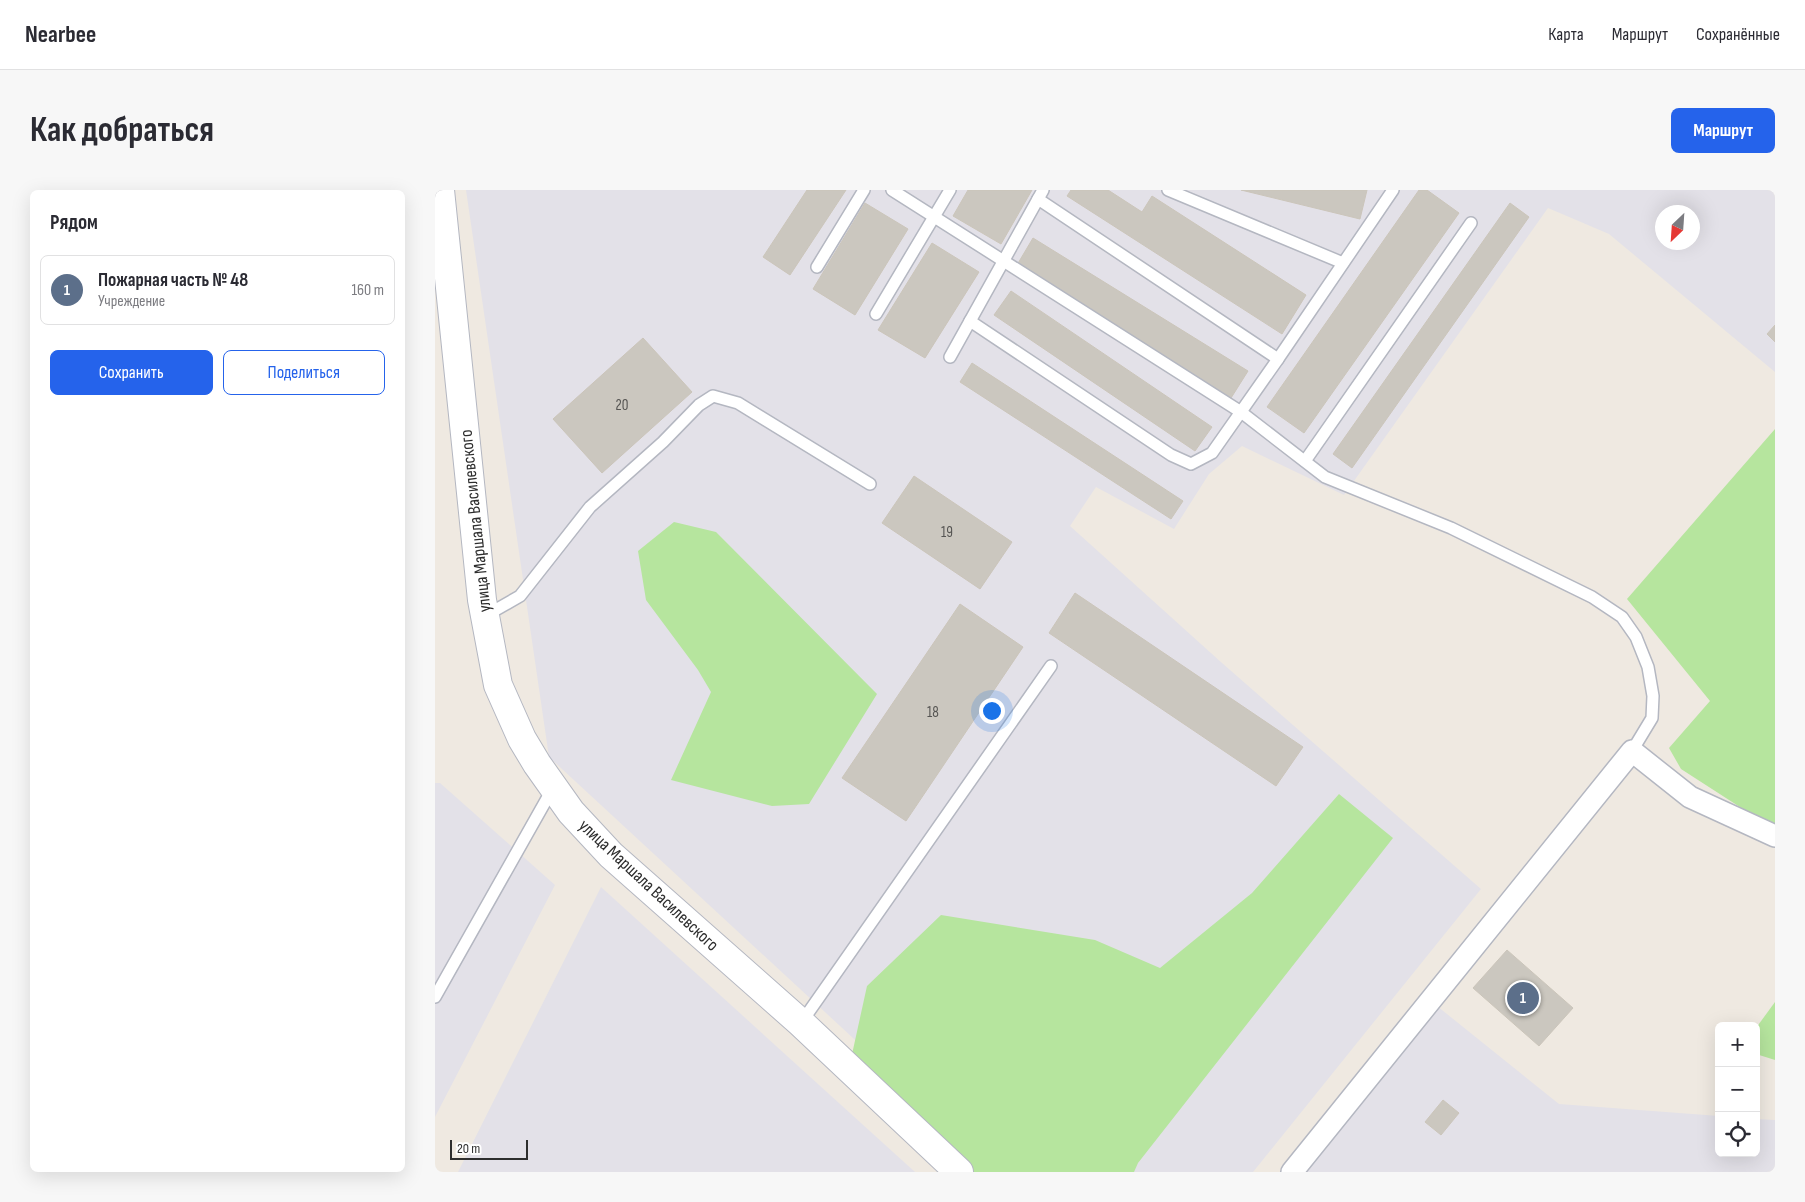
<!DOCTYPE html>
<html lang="ru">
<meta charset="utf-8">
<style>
body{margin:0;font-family:"Sofia Sans Condensed",sans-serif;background:#f7f7f7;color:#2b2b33}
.controls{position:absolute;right:15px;bottom:15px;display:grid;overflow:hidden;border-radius:8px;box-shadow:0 5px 20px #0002}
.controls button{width:45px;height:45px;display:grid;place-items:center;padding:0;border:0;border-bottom:1px solid #e1e1e2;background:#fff;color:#2b2b33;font:25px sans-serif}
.compass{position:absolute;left:1220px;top:15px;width:45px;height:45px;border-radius:50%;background:#fff;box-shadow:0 5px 20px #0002;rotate:205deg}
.scale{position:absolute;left:15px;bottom:12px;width:78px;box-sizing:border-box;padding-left:5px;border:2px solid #2e2e2e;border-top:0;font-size:14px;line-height:18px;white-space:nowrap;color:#2e2e2e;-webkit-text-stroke:4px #fff;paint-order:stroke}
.you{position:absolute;left:556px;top:520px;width:18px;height:18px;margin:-12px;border:4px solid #fff;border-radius:50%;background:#1a73e8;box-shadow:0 0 0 8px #1a73e833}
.badge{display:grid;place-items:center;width:32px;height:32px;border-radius:50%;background:#2563eb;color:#fff;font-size:16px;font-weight:700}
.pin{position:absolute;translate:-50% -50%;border:2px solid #fff;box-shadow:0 1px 5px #0006}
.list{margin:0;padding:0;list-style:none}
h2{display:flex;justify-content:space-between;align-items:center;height:65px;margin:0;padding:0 20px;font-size:21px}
h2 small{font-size:16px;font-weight:400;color:#7c7c81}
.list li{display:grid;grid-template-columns:32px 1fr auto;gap:15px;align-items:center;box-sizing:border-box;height:70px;margin:0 10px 10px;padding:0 10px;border:1px solid #e1e1e2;border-radius:8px}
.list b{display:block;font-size:19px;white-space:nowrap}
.list p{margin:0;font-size:16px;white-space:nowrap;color:#7c7c81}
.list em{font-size:16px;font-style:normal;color:#7c7c81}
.actions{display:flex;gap:10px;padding:15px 20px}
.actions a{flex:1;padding:11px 0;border:1px solid #2563eb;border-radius:8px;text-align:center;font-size:18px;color:#2563eb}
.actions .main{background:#2563eb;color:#fff}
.icon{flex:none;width:28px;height:28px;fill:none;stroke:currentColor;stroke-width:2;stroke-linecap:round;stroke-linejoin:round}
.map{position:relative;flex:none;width:1340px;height:982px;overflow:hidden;border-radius:8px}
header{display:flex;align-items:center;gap:30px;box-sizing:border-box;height:70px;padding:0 25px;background:#fff;border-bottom:1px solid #e1e1e2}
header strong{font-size:24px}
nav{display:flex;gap:28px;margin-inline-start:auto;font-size:18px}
.intro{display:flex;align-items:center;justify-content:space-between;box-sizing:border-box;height:120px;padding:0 30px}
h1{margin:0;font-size:35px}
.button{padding:12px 22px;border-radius:8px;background:#2563eb;color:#fff;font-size:18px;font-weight:700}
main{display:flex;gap:30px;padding:0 30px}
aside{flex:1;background:#fff;border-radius:8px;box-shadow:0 5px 20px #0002}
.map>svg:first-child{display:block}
</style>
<header>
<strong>Nearbee</strong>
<nav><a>Карта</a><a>Маршрут</a><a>Сохранённые</a></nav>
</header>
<div class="intro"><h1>Как добраться</h1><a class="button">Маршрут</a></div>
<main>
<aside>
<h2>Рядом<small></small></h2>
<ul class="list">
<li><span class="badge" style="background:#5c6f8a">1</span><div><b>Пожарная часть № 48</b><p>Учреждение</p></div><em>160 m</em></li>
</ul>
<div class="actions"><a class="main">Сохранить</a><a>Поделиться</a></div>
</aside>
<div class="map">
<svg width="1340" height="982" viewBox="0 0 1340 982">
<rect width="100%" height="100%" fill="#efe9e1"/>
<g fill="#e3e1e8" fill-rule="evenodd">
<path d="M31,0H1340V182L1174,44L1113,18L909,305L807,256L774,284L739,339L661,297L635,336L787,473L1046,699L818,982H563L114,567ZM1228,22H1258V52H1228Z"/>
<path d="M0,593H5L120,695L0,927Z"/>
<path d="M166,697L480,982H23Z"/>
<path d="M1002,816L1124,914L1284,926V963H1321V929L1340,930V982H868Z"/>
</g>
<g fill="#b6e59e">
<path d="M1340,239V635L1308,619L1246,579L1234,558L1275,511L1192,409Z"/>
<path d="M239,332L281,342L442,504L374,614L337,616L236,590L276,502L263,480L211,410L203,361Z"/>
<path d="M904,604L958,648L703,973L699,982H532L414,878L432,796L506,725L660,750L725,778L817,703Z"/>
<path d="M1340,812V870L1321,864V838Z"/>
</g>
<g fill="#cbc7bf" stroke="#cbc5ba">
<path d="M372,0H411L355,85L328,67Z"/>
<path d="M533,0H597L566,54L518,26Z"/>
<path d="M636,0H673L707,22L717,6L871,105L847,144L632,6Z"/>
<path d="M806,0H932L925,29Z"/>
<path d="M984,0H992L1024,23L869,243L832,217Z"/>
<path d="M430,13L473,39L420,125L378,99Z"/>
<path d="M1075,13L1094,27L917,278L898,264Z"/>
<path d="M598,48L813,181L796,208L582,75Z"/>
<path d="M497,53L544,82L490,168L443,140Z"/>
<path d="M576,101L777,237L760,261L559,125Z"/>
<path d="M1340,135V152L1332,144Z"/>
<path d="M208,148L257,202L167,283L118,229Z"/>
<path d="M537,173L748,311L736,329L525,192Z"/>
<path d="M479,286L577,352L545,399L447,333Z"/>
<path d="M640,403L868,557L841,596L614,443Z"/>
<path d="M525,414L588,457L471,631L407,588Z"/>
<path d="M1072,760L1138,818L1104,856L1038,798Z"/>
<path d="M1008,910L1024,923L1006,945L990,932Z"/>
</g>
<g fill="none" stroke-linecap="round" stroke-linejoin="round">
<defs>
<g id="service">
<path d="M457,0L806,222L890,287L1016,338L1157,407L1187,427L1201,447L1213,477L1218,506L1217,528L1197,561"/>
<path d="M733,0L908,73"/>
<path d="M603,9L843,169L958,0"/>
<path d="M382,77L429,0"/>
<path d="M441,124L515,0"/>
<path d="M535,131L736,265L756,274L777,263L843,169"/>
<path d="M515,167L608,0"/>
<path d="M870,271L1036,33"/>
<path d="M50,426L85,406L155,317L228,252L264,215L278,206L303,213L435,294"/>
<path d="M0,807L118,598"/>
<path d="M366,833L616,476"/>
</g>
<path id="minor" d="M857,982L1197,561L1255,607L1340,646"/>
<path id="tertiary" d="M5,0L47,410L63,495L87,549L102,574L136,622L176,665L366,833L524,982"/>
</defs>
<use href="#service" stroke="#b4b7c1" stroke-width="14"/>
<use href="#minor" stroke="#b4b7c1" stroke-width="24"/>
<use href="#tertiary" stroke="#b4b7c1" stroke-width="30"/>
<use href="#service" stroke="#fff" stroke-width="11"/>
<use href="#minor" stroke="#fff" stroke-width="21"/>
<use href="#tertiary" stroke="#fff" stroke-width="28"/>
</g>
<g text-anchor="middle" stroke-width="5" stroke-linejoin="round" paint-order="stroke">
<g font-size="15" fill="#555452">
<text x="187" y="220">20</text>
<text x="512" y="347">19</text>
<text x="498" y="527">18</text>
</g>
<g font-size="18" fill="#2e2e2e" stroke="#fff">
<text transform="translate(40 331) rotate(-96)" y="6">улица Маршала Василевского</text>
<text transform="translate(214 695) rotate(43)" y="6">улица Маршала Василевского</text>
</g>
</g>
</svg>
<div class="controls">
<button>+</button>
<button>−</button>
<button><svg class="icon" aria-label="locate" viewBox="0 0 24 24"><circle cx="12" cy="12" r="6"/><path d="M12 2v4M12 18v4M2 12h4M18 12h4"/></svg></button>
</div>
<svg class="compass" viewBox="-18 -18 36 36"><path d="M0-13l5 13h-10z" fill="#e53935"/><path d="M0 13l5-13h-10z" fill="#7c7c81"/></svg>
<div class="scale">20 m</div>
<div class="you"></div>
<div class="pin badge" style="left:1088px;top:808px;background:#5c6f8a">1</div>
</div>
</main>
